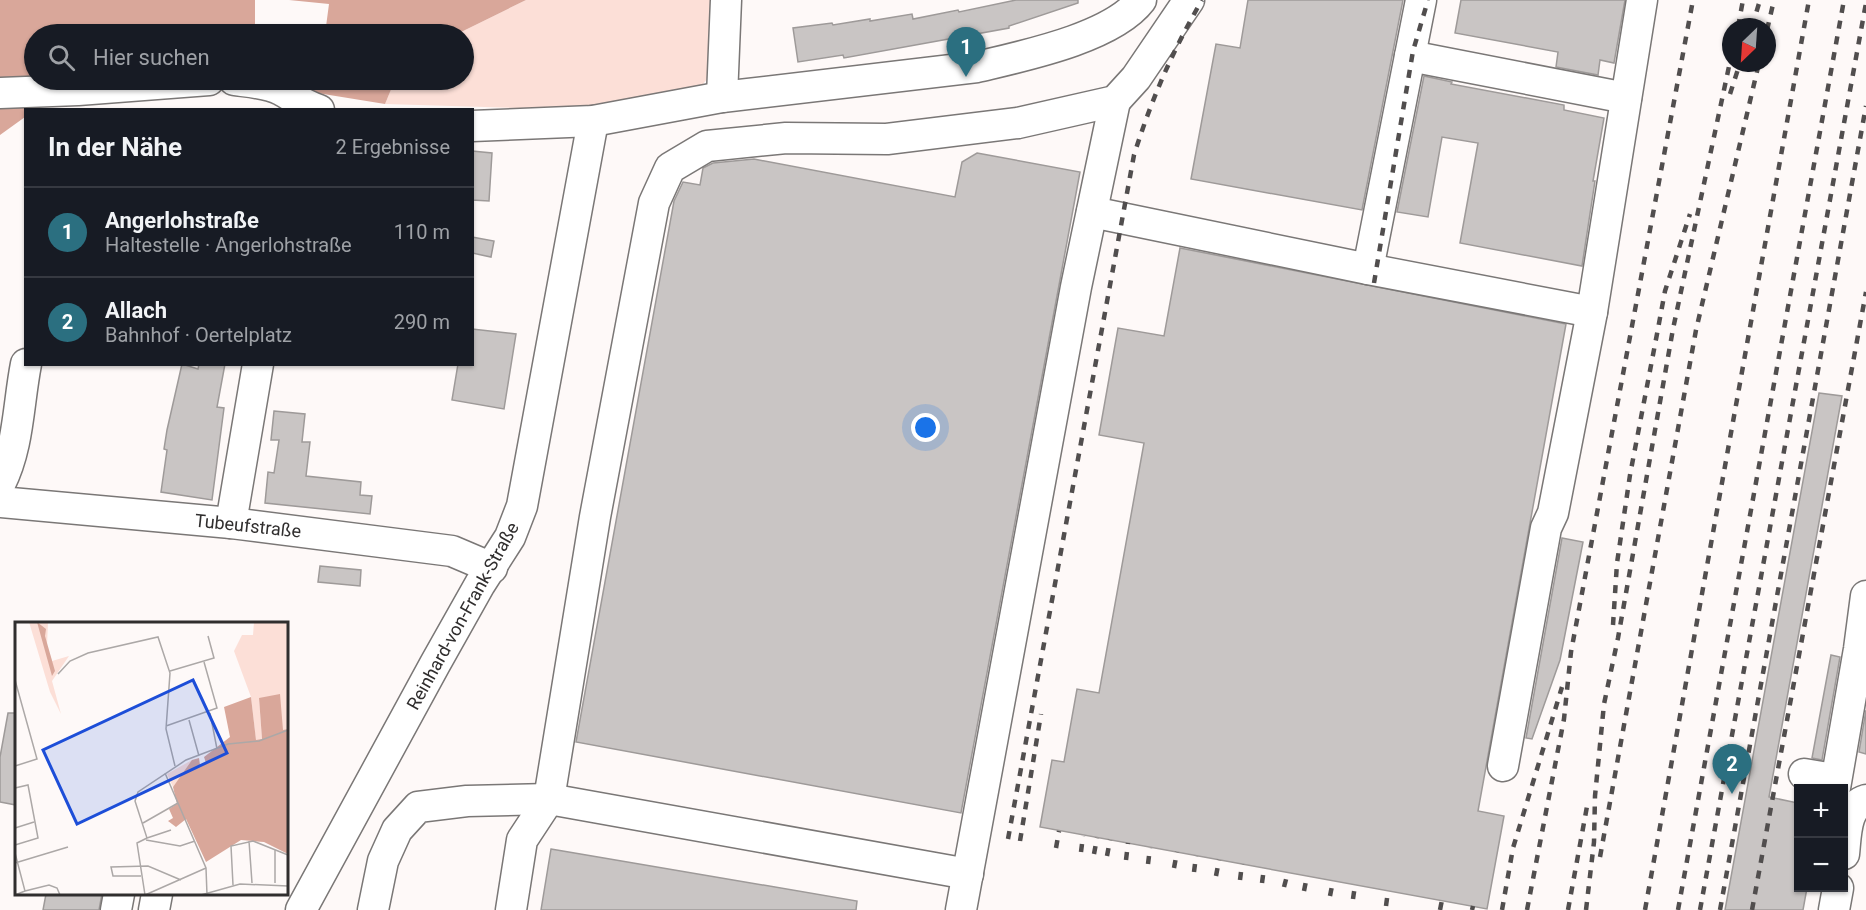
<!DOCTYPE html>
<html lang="de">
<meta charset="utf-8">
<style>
body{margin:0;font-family:Roboto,sans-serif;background:#242831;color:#f1f3f6}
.controls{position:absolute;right:18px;bottom:18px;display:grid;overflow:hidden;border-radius:0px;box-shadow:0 2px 4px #0004}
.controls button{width:54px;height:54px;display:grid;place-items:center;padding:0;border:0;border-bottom:2px solid #363941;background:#171b24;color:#f1f3f6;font:30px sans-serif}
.compass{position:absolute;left:1722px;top:18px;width:54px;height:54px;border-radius:50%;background:#171b24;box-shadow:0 2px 4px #0004;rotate:205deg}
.you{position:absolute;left:926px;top:428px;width:21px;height:21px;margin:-15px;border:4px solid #fff;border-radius:50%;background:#1a73e8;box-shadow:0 0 0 9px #1a73e833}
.badge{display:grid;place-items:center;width:39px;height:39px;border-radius:50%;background:#2b6f80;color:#fff;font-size:20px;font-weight:700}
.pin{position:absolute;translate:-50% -50px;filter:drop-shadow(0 2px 3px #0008)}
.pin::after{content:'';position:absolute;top:32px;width:21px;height:18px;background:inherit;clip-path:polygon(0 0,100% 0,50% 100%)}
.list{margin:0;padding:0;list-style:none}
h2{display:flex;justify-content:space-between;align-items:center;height:78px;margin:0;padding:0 24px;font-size:26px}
h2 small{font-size:20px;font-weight:400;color:#9ea1a6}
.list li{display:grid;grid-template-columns:39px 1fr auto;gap:18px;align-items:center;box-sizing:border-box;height:90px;padding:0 24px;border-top:2px solid #363941}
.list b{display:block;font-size:22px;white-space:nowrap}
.list p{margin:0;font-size:20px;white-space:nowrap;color:#9ea1a6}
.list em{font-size:20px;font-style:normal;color:#9ea1a6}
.icon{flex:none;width:33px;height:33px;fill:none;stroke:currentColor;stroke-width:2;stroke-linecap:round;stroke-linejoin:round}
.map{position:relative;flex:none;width:1866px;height:910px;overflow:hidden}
.search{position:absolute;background:#171b24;box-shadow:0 2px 4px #0004;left:24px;top:24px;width:450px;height:66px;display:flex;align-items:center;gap:15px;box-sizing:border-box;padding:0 21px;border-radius:33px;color:#9ea1a6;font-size:22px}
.panel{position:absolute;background:#171b24;box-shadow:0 2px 4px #0004;left:24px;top:108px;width:450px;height:258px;border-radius:0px}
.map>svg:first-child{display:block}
</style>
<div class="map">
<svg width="1866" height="910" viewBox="0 0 1866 910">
<rect width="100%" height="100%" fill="#fef9f8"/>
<path fill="#fcdfd7" d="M526,0H713L711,74L699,89L615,111L385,104L395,80H464V34H457Z"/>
<g fill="#d9a79a">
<path d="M0,0H255V34H34V80L75,82L36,109L26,110L25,117L0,135Z"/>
<path d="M289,0H526L457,34H325L329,4Z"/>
<path d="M314,80H395L385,104L311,92Z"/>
</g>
<g fill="#c9c5c4" stroke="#9e9a99" stroke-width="1.5">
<path d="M1016,0H1078V3L1009,26V28L844,58L843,55L798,62L793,28L832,23L833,25L870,19V21L912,14L913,19L958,10L959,12Z"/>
<path d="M1248,0H1403L1362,210L1191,179L1216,44L1240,48Z"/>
<path d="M1461,0H1625L1614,63L1600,60L1598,75L1556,67L1558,52L1455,33Z"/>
<path d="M1424,76L1452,82L1451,84L1564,105V110L1604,118L1593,181H1595L1582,266L1460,243L1478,143L1442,137L1428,217L1397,212Z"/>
<path d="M472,151L492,153L489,201L472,200Z"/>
<path d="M977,153L1080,172L961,813L576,742L674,201L683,182L700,185L703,168L713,163L754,159L955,197L962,162Z"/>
<path d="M472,237L494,241L491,257L472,253Z"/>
<path d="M1180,248L1566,324L1478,811L1504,816L1487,909L1040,827L1052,760L1064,762L1077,689L1099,693L1144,443L1099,435L1118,328L1164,336Z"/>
<path d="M472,329L516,334L504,409L452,400L458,364H472Z"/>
<path d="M182,364L198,369L199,364H225L217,407L224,408L212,500L161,492L167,450L164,449L167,430Z"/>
<path d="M1819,393L1842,396L1769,797L1798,803V888H1807L1803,910H1725Z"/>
<path d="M274,411L305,414L302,442H310L306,476L361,482L360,495L372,496L370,514L265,503L268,472L274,473L279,440H271Z"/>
<path d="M1562,538L1583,542L1560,660L1532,739L1526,738Z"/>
<path d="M320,566L361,570L360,586L318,582Z"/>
<path d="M1831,655L1840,657L1822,760L1812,758Z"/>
<path d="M1866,710V754L1859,752Z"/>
<path d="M8,713H16V805L0,802V757Z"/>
<path d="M551,849L857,901L856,910H541Z"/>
<path d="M46,894H102L99,910H43Z"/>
</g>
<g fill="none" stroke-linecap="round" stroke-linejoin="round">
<defs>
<g id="minor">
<path d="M1410,56L1626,98"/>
<path d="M234,80C249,82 267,83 281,90C295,98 303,105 319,110"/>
<path d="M0,93L78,90L209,80"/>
<path d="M722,97L726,0"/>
<path d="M472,126L593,121L722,97L977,67C1023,56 1112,38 1141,0"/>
<path d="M1092,212L1368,269L1592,312"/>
<path d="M1368,269L1421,0"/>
<path d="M0,484C19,446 18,405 26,364"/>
<path d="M0,502L231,523L452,551L492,568"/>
<path d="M231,523L258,364"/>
<path d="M1503,766L1546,528L1553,513L1592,312L1642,0"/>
<path d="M1804,774L1822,777L1832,788"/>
<path d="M1835,788L1859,649L1866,596"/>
<path d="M1844,854C1846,837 1845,806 1866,800"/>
<path d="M116,910L119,894"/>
<path d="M154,910L157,894"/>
<path d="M301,910L435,664L480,584L510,537L522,506L593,121"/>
<path d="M373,910L383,861L397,830L418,807L467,801L549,799L968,874"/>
<path d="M511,910L522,840L549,799L595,517L654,203L670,168L707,146L786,138L887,139L1018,123L1115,101L1136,78L1189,0"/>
<path d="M961,910L1076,287L1115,101"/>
<path d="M1834,910L1838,888"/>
</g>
</defs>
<use href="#minor" stroke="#7a7776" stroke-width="33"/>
<use href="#minor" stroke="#fff" stroke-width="30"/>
<g stroke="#514e4e" stroke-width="4.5" stroke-dasharray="8 8" stroke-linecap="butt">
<path d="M1738,27L1743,0"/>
<path d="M1752,27L1760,0"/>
<path d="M1767,30L1774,0"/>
<path d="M1730,94L1740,63"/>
<path d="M1374,283L1413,51L1428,0"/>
<path d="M1613,625L1617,563L1630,475L1657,334L1665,291L1690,214"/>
<path d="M1008,839L1134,155C1152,98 1172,52 1202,0"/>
<path d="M1020,841L1041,714"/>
<path d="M1056,848L1059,831"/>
<path d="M1081,852L1083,836"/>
<path d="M1094,854L1097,838"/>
<path d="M1107,856L1110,840"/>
<path d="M1600,857L1696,330L1759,63"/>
<path d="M1126,860L1128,843"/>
<path d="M1148,864L1150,848"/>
<path d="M1174,868L1177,852"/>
<path d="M1194,872L1196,856"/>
<path d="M1216,876L1219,860"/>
<path d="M1240,880L1242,864"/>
<path d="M1262,883L1264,868"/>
<path d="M1284,887L1288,872"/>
<path d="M1304,891L1307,876"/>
<path d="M1330,896L1333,881"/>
<path d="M1353,899L1355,885"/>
<path d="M1386,906L1388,891"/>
<path d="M1440,910L1442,900"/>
<path d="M1472,910L1473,906"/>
<path d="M1502,910L1513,848L1562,687"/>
<path d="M1527,910L1564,719L1571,652L1693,0"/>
<path d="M1568,910L1588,801"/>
<path d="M1586,910L1594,842L1595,796L1604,704L1618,638L1673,329L1731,57"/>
<path d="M1645,910L1809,0"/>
<path d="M1678,910L1844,0"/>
<path d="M1700,910L1866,3"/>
<path d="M1720,910L1866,106"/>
<path d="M1752,910L1866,292"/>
</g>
</g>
<g text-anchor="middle" stroke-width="4.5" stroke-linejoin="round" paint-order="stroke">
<g font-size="18" fill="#302e2e" stroke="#fff">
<text transform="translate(248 526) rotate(6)" y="6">Tubeufstraße</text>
<text transform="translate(463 616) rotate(-61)" y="6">Reinhard-von-Frank-Straße</text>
</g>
</g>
<g transform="translate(15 622)">
<rect width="273" height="273" fill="#fef9f8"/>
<path d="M14,0H33L32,24L37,39L54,34L37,59L46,92L35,70ZM239,0H273V107L268,109L244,77L247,117L241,119L236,75L219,29L227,13H238ZM177,138V141L158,165L152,152Z" fill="#fcdfd7"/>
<path d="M22,0L31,7L30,14L40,49L37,54ZM265,72L268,108L273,107V232L249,220L226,218L191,240L171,197L161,205L153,199L158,196L154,187L162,182L158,165L177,138L184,136L185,143L191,141L189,135L215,115L209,85L236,75L241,118L247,117L244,76Z" fill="#d9a79a"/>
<path fill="none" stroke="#aca8a7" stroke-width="1.5" d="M155,49L199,36L193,14M43,52L55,39L73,31L143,15L155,51L151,107L160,144M0,58L22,137L0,144M195,91L202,127M174,98L184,134M151,104L202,86L189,40M150,151L191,246L192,273M0,166L13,163L23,216L0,223M128,201L163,181M0,206L19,200M132,216L156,208M131,218L165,224L180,219M234,219L237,261M0,231L10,269L0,273M0,241L53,225M126,254H98L96,245L133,244L166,258M260,261V228M218,263L216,224L238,219L273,233M10,269L34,263L42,266L45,273M130,273L122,221L132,216L120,179L123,170L171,138L213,122L244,119L273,108M130,273L191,246M186,273L225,262L273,264"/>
<path fill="#1d4ed8" fill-opacity="0.15" stroke="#1d4ed8" stroke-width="3" d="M178,58L212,131L62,202L28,128Z"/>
<rect width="273" height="273" fill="none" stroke="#302e2e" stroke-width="3"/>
</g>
</svg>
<div class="controls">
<button>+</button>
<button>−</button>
</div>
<svg class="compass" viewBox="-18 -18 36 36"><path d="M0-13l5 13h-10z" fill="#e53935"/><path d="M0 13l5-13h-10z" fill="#9ea1a6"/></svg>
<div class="you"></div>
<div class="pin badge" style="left:966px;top:77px">1</div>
<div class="pin badge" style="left:1732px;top:794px">2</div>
<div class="search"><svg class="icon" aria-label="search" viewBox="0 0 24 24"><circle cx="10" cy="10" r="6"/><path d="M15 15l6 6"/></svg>Hier suchen</div>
<section class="panel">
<h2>In der Nähe<small>2 Ergebnisse</small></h2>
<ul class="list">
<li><span class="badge">1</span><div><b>Angerlohstraße</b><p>Haltestelle · Angerlohstraße</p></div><em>110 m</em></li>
<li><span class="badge">2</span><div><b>Allach</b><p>Bahnhof · Oertelplatz</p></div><em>290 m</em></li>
</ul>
</section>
</div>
